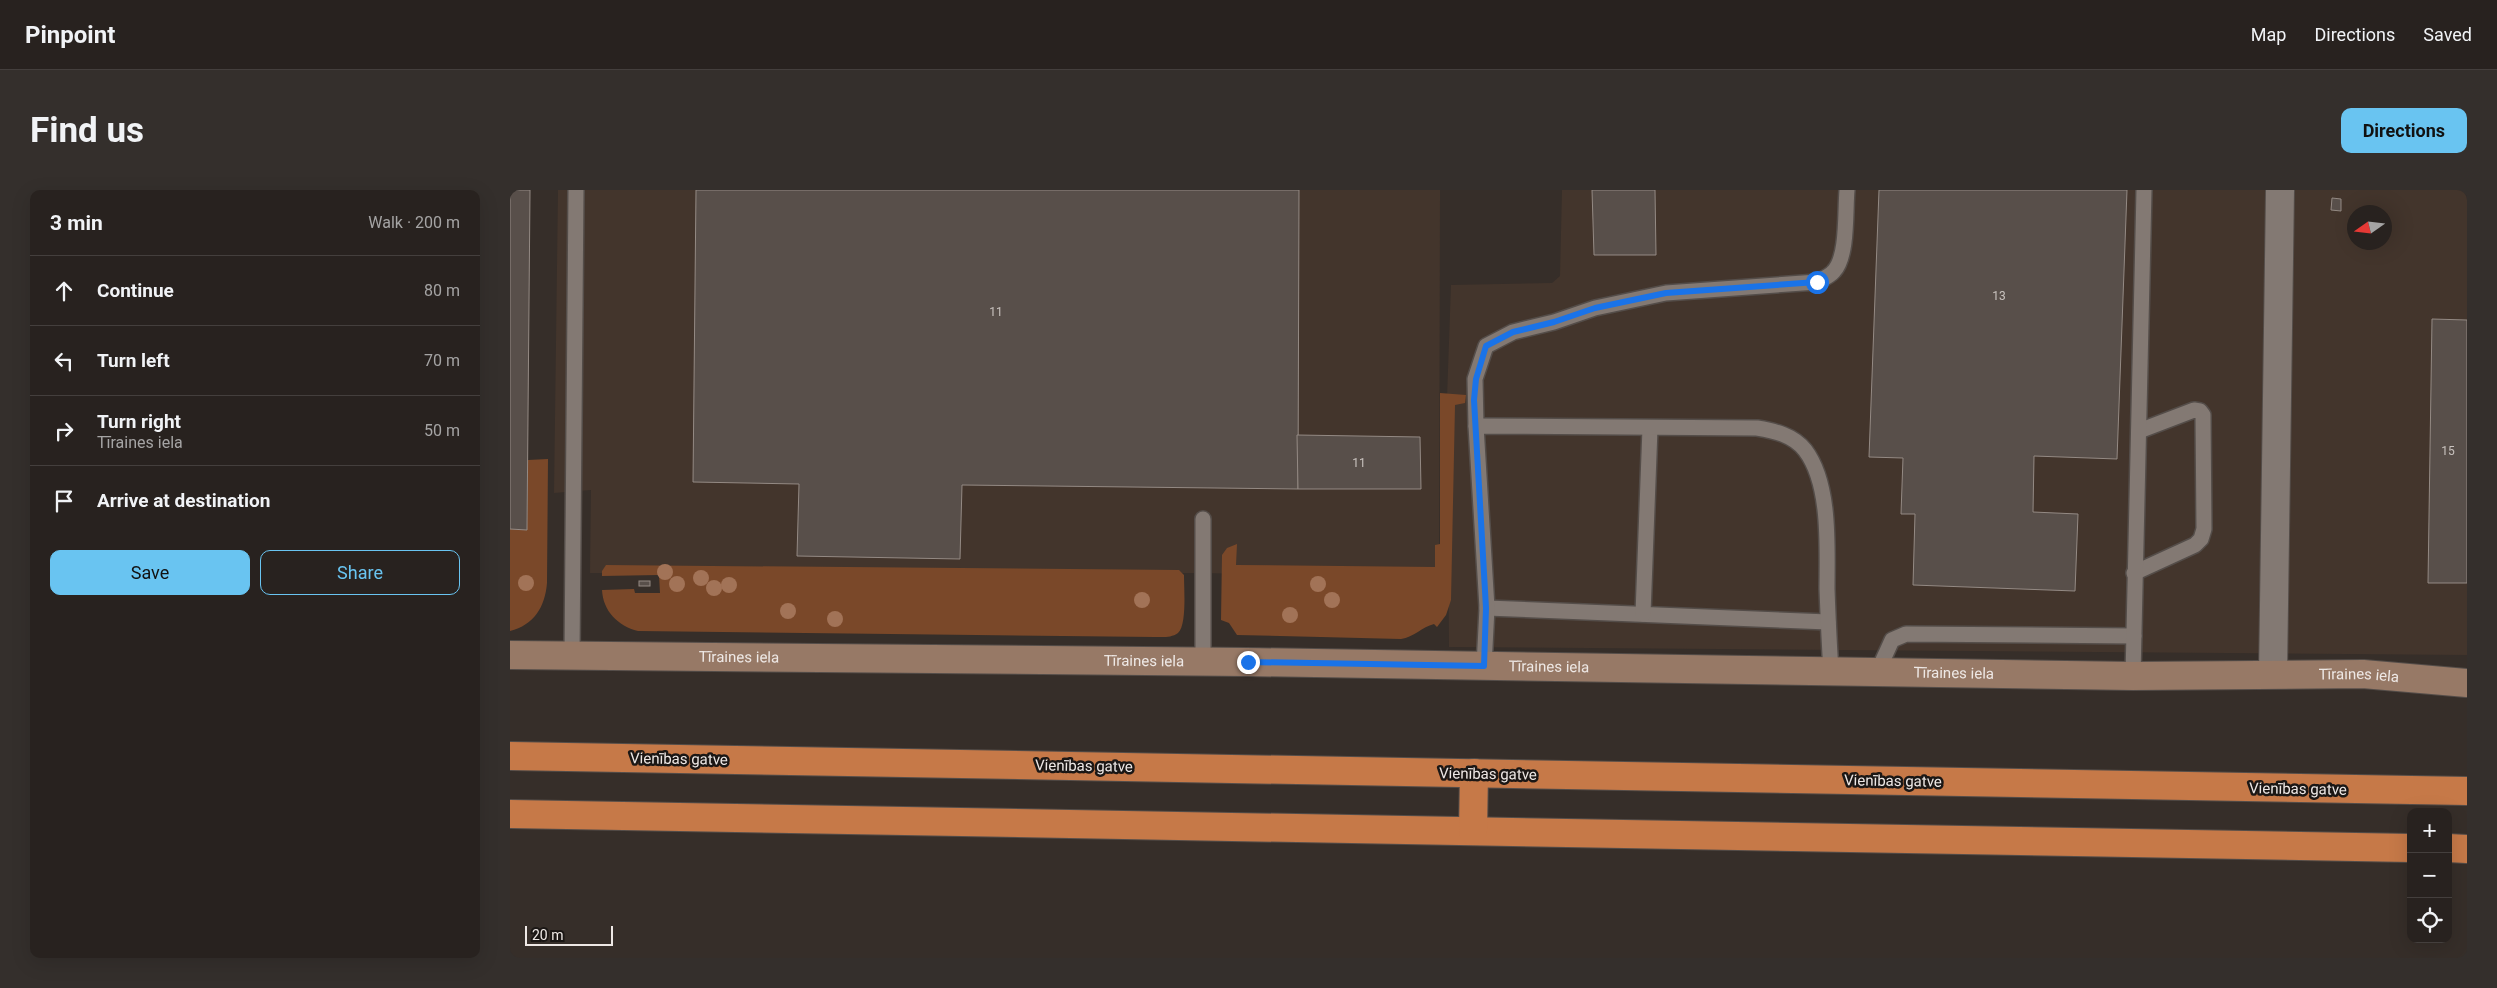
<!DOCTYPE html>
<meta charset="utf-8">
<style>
body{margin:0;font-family:Roboto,sans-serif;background:#342f2c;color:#f1f3f6}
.controls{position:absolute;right:15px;bottom:15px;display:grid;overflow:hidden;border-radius:10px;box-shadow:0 5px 20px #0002}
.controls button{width:45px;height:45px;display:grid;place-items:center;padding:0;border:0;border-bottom:1px solid #443f3d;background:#28221f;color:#f1f3f6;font:25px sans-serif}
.compass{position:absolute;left:1837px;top:15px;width:45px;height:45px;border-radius:50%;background:#28221f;box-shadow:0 5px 20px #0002;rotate:256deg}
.scale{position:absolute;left:15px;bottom:12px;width:88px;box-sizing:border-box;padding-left:5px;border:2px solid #eee8e5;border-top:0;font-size:14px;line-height:18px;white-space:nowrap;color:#eee8e5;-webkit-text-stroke:4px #1b1715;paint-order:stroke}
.stop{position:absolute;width:15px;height:15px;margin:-11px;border:4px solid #1a73e8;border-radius:50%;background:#fff}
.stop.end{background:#1a73e8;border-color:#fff;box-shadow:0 1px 5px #0008}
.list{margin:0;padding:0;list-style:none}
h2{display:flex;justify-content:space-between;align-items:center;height:65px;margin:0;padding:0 20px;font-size:21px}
h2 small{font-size:16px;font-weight:400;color:#a5a4a4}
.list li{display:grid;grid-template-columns:32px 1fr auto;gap:15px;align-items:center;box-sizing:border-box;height:70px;padding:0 20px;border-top:1px solid #443f3d}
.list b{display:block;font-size:19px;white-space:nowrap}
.list p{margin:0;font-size:16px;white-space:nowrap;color:#a5a4a4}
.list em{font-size:16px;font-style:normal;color:#a5a4a4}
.actions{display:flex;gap:10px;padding:15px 20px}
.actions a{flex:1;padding:11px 0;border:1px solid #69c4f1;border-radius:10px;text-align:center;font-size:18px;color:#69c4f1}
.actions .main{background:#69c4f1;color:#111}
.icon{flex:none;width:28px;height:28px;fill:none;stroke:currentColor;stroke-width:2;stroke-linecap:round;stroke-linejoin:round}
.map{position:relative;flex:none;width:1957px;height:768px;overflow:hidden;border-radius:10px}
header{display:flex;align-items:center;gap:30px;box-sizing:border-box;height:70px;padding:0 25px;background:#28221f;border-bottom:1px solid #443f3d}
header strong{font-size:24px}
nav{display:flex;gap:28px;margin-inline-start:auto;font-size:18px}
.intro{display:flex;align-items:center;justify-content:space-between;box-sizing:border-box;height:120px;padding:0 30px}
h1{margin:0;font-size:35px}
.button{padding:12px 22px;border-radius:10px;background:#69c4f1;color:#111;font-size:18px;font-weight:700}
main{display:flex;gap:30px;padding:0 30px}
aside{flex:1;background:#28221f;border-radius:10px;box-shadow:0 5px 20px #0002}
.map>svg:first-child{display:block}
</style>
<header>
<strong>Pinpoint</strong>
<nav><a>Map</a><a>Directions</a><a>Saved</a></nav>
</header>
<div class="intro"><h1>Find us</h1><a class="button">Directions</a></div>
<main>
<aside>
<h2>3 min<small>Walk · 200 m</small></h2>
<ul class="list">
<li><svg class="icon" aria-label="ahead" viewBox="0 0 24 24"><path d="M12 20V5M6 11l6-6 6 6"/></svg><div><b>Continue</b></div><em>80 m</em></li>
<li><svg class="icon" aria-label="left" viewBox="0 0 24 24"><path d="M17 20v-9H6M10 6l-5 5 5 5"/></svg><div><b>Turn left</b></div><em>70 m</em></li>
<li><svg class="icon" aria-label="right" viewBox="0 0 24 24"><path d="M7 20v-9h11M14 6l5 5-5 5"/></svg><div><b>Turn right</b><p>Tīraines iela</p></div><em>50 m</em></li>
<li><svg class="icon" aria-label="arrive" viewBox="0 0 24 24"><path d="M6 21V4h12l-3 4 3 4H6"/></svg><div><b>Arrive at destination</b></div></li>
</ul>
<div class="actions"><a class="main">Save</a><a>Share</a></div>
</aside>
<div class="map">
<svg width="1957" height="768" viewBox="0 0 1957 768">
<rect width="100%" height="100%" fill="#362e29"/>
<g fill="#43352c" fill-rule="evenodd">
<path d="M48,0H930L929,388L691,383H80L81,300L44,303Z"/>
<path d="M1052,0H1957V465L939,457L937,208L941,95L1042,93L1050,86ZM1844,22H1874V52H1844Z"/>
</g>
<g fill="#7a4829">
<path d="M930,203L956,205L955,213L945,215L941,410L936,425L927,437L924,434C912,437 904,447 891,449L727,445L719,433L711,430L712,365L717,358L727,354L726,375L925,377V355L930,354Z"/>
<path d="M38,269L37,393C35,417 24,435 0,441V339H17L18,270Z"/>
<path d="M96,375L669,380L674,385C674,398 677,435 668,443C661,448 653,447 645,447L128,441C108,436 93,421 92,400L124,399L125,403H150L149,385L92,386V381Z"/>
</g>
<g fill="#584f4a" stroke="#948a84">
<path d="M0,0H20L17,340L0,339Z"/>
<path d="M186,0H789L788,299L452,295L450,369L287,366L289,294L183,292Z"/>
<path d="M1082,0H1145L1146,65H1084Z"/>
<path d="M1369,0H1617L1607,269L1524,266L1523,322L1568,324L1565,401L1403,395L1405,324H1391L1393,268L1359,267Z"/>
<path d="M1822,8L1831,9V21L1821,20Z"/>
<path d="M1922,129L1957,130V393H1918Z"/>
<path d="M787,245L910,247L911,299H788Z"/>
<rect x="129" y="391" width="11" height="5"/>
</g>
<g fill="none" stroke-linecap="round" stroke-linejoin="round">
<defs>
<g id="lane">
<path d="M966,236L965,189L976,156L1003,142L1044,132L1085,118L1156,103L1307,92C1313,89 1320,86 1324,81C1338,66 1335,21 1337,0"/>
<path d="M693,329V472"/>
<path d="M1624,383L1685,355L1691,349L1694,339L1693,225L1690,221L1684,220L1629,241"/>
<path d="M977,418L1318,432"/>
<path d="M1133,424L1140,238"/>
<path d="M62,466L66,0"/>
<path d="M974,476L977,418L966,236L1247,238C1265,241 1283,245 1295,260C1321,294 1317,358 1317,399C1318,426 1319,453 1321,480"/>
<path d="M1368,481L1382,450L1396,444L1624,446"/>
<path d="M1623,486L1634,0"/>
</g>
<path id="street" d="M1763,484L1770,0"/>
<g id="secondary">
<path id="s1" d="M0,465L737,472L1623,486L1853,484L1957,493"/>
</g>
<g id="highway">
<path d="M0,566L1957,601"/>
<path d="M0,624L1901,658"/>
<path d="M963,641L964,583"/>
<path d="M1938,658L1957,659"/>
</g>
</defs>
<use href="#lane" stroke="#544d49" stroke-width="18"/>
<use href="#street" stroke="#544d49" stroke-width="30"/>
<use href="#secondary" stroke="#544d49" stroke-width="30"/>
<use href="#highway" stroke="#544d49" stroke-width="30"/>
<use href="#lane" stroke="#837973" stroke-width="15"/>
<use href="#street" stroke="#837973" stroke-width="28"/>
<use href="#secondary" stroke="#977966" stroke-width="28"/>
<use href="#highway" stroke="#c67948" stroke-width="28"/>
</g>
<g fill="#a27357">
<circle cx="155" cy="382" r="8"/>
<circle cx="191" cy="388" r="8"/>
<circle cx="16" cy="393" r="8"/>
<circle cx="167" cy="394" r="8"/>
<circle cx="808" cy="394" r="8"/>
<circle cx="219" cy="395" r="8"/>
<circle cx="204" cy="398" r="8"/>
<circle cx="632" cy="410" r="8"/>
<circle cx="822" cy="410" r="8"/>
<circle cx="278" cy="421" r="8"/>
<circle cx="780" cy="425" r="8"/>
<circle cx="325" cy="429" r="8"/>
</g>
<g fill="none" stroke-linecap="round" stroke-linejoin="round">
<path stroke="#1a73e8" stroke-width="6" d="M738,472L974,476L976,418L964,210L966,189L976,156L1003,142L1044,132L1085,118L1156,103L1307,92"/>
</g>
<g text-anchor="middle" stroke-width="5" stroke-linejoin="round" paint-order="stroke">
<g font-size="12" fill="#c8c2be">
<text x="1489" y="110">13</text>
<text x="486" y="126">11</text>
<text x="1938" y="265">15</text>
<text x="849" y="277">11</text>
</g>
<g font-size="15" fill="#eee8e5" stroke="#1b1715">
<text dy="5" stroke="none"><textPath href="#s1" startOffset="229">Tīraines iela</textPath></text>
<text dy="5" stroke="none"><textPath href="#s1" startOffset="634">Tīraines iela</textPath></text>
<text dy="5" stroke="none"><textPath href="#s1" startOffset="1039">Tīraines iela</textPath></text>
<text dy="5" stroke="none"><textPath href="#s1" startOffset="1444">Tīraines iela</textPath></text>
<text dy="5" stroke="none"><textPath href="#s1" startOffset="1849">Tīraines iela</textPath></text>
<text transform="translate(169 569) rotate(1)" y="5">Vienības gatve</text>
<text transform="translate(574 576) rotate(1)" y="5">Vienības gatve</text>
<text transform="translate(978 584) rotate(1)" y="5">Vienības gatve</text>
<text transform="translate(1383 591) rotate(1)" y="5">Vienības gatve</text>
<text transform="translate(1788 599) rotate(1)" y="5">Vienības gatve</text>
</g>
</g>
</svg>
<div class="controls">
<button>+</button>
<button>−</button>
<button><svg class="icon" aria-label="locate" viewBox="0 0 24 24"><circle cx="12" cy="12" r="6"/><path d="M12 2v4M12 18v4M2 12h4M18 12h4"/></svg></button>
</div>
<svg class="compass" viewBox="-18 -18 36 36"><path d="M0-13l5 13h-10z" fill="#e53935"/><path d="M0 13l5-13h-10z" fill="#a5a4a4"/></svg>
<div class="scale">20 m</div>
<div class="stop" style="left:1307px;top:92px"></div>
<div class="stop end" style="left:738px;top:472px"></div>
</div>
</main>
